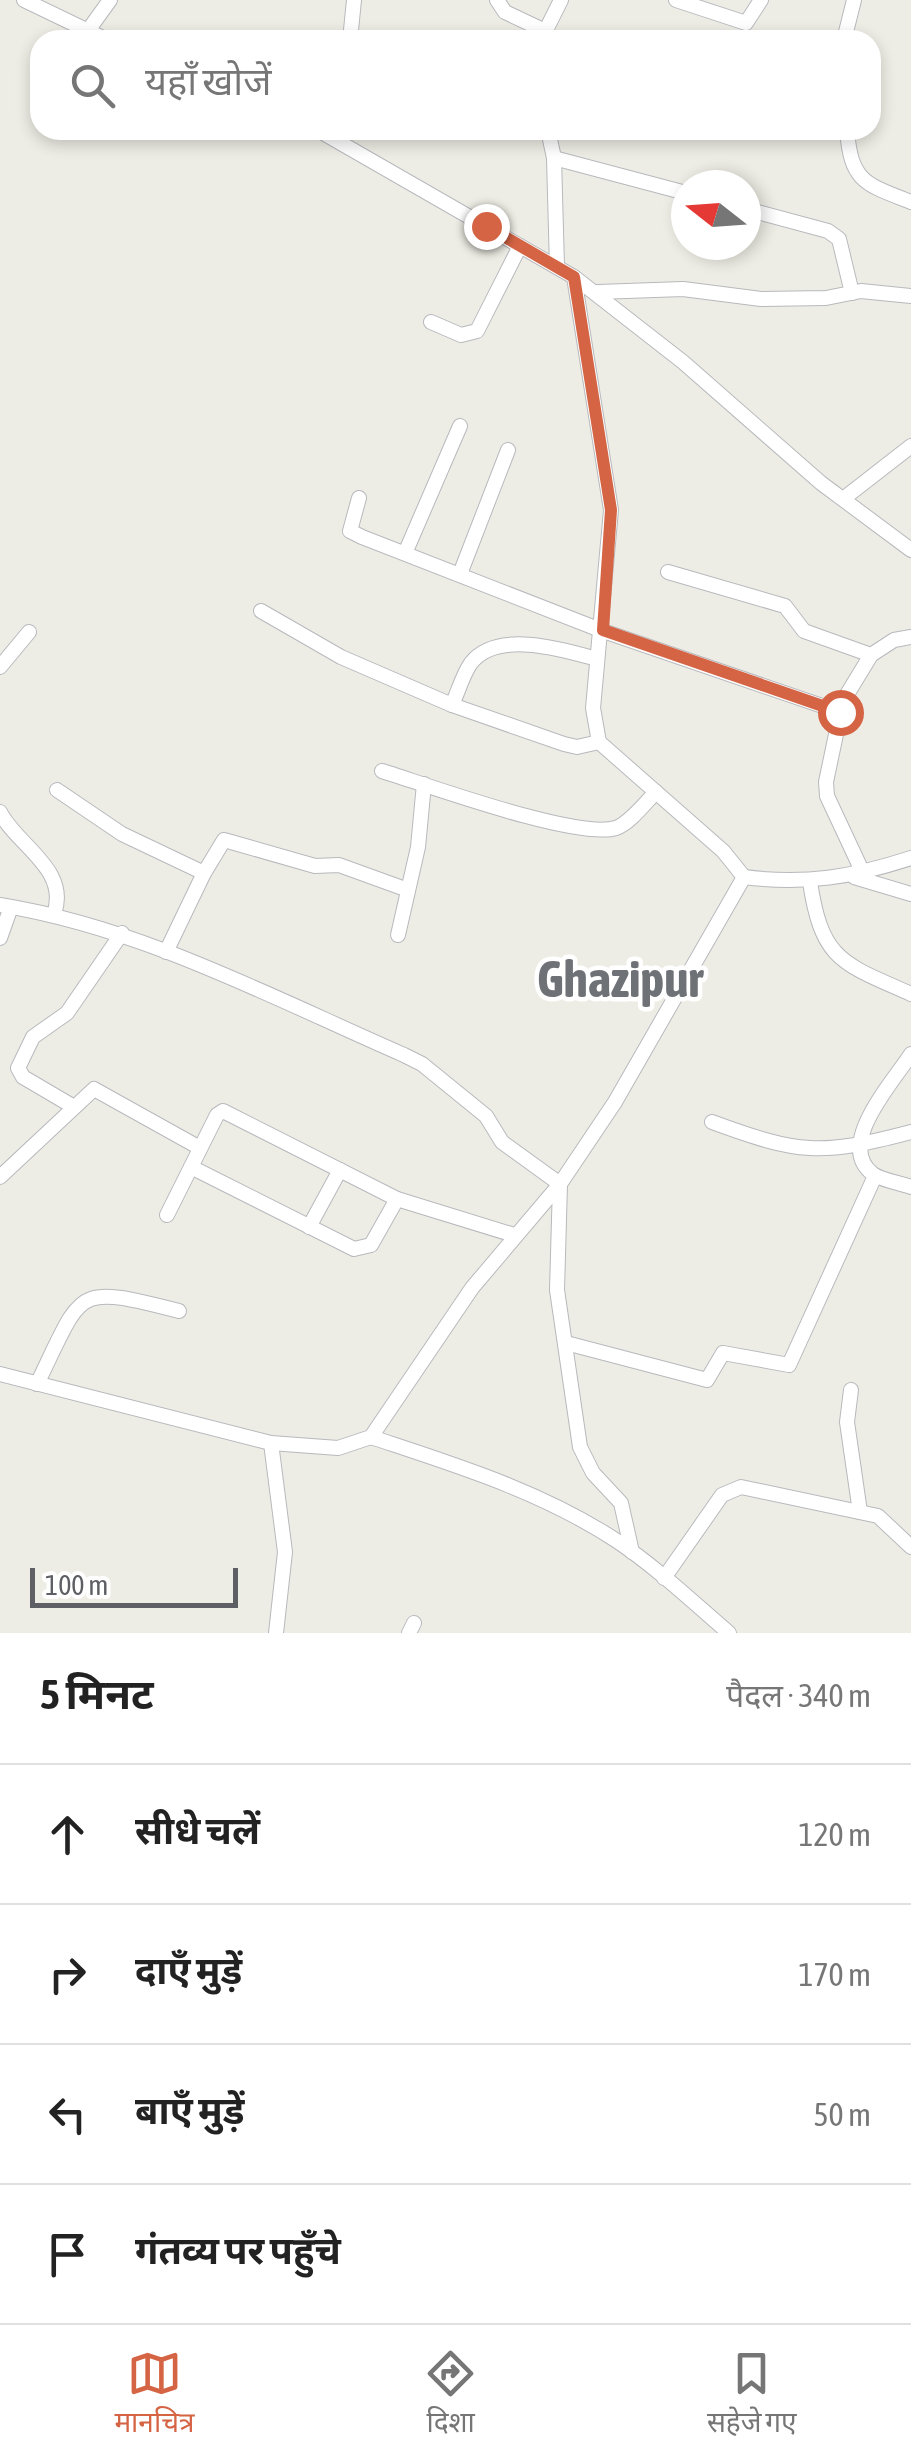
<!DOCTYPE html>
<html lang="hi">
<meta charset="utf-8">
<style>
body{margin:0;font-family:"Asap Condensed","Noto Sans Devanagari",sans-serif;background:#f2f2f2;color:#222}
.compass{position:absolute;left:671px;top:170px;width:90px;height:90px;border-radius:50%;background:#fff;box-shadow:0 5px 15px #0003;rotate:287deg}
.scale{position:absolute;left:30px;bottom:25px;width:208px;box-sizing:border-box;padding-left:10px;border:5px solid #5d5f64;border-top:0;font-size:28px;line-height:35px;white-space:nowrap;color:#5d5f64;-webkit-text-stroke:8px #fff;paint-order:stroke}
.stop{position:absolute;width:30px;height:30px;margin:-22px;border:8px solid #d56444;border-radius:50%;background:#fff}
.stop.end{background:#d56444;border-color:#fff;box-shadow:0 2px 10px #0008}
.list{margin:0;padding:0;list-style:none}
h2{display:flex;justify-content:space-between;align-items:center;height:130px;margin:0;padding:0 40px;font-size:42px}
h2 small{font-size:32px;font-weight:400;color:#767676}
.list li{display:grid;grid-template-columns:65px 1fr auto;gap:30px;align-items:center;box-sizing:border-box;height:140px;padding:0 40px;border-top:2px solid #e0e0e0}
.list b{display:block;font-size:38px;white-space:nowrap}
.list em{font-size:32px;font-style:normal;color:#767676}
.icon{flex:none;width:55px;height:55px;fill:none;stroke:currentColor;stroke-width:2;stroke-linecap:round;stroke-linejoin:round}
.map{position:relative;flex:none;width:911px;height:1633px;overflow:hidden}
.search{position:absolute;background:#fff;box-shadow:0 5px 15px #0003;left:30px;right:30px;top:30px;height:110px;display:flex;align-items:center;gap:25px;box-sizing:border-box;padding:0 35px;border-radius:30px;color:#767676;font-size:38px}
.sheet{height:690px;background:#fff}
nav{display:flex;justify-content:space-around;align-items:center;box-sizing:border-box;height:140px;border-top:2px solid #e0e0e0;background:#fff;font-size:28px;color:#767676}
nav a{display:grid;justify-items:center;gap:5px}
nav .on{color:#d56444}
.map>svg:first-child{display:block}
</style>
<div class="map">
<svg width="911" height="1633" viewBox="0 0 911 1633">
<rect width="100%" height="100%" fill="#eeede5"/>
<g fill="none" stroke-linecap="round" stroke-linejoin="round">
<defs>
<g id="minor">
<path d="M24,0L107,40"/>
<path d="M497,0L505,12L543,30"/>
<path d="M676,0L746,23L761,0"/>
<path d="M87,32L110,0"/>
<path d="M350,40L354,0"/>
<path d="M541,40L561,0"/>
<path d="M844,40L854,0"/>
<path d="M318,130L574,277L611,510L593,708L599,742L723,851L744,877"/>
<path d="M548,130L554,158L557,267"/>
<path d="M847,130C851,182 865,184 911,202"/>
<path d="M554,158L686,193"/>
<path d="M746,209L828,231L839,239L852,293"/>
<path d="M574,277L683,362L821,483L911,550"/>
<path d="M598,292L683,289L761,299L826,298L861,291L911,296"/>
<path d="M431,322L461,335L477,331L520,246"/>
<path d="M359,498L350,531L362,537L603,631L840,712"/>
<path d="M843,499L911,446"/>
<path d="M406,551L460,426"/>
<path d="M668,572L785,606L804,631L871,655L843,701L826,782L827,796L863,873"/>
<path d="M460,574L508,450"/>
<path d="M261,611L341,657L452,705L564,744L577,747L599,742"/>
<path d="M871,655L894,640L911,637"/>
<path d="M0,667L29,632"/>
<path d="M452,705C458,692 463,674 471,663C497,629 565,650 597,659"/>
<path d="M382,771C427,785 578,840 616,828C630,823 645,803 656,792"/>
<path d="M57,790L122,834L204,873L166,952"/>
<path d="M0,812C17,846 70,869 54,914"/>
<path d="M204,873L224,840L315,866L339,865L408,890"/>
<path d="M854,877L911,894"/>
<path d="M810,882C822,961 842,963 911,994"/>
<path d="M0,905C142,928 273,998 404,1055L422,1064L486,1116L502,1142L560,1184L557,1290L580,1447L593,1473L621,1503L632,1552"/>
<path d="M398,935L418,847L424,784"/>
<path d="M0,938L11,907"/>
<path d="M911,1054C894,1081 834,1145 873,1174C881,1180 900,1183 911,1187"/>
<path d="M74,1107L23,1077L18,1068L33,1037L67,1013L122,933"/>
<path d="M712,1122C799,1154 820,1156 911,1132"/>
<path d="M191,1167L354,1249L371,1245L397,1199"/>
<path d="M0,1177L94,1089L200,1148"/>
<path d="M167,1215L217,1115L223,1111L397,1199L514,1235"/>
<path d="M309,1227L340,1170"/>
<path d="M566,1343L707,1380L723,1353L789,1365L875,1176"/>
<path d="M0,1374L271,1443L338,1448L371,1437L472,1288L560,1184L615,1102L744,877C805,885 853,877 911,858"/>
<path d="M37,1384C84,1288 73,1284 179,1311"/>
<path d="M851,1390L847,1422L860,1512"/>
<path d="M371,1437C455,1465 541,1491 617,1541C657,1568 693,1602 729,1633"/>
<path d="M271,1443L285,1552L276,1633"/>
<path d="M664,1578L722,1495L741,1487L878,1516L911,1547"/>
<path d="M409,1633L414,1623"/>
</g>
</defs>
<use href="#minor" stroke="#b7b9bd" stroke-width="16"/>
<use href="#minor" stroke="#fff" stroke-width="14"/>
</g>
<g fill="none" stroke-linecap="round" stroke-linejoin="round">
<path stroke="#d56444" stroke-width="12" d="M486,226L574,277L611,510L603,630L840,712"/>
</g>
<g text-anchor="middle" stroke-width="9" stroke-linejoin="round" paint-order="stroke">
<g font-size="50" font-weight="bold" fill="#6e7176" stroke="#fff">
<text x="620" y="997">Ghazipur</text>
</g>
</g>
</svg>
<svg class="compass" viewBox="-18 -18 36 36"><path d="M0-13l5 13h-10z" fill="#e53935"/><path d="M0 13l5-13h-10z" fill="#767676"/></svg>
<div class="scale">100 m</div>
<div class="stop" style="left:840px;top:712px"></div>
<div class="stop end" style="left:486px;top:226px"></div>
<div class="search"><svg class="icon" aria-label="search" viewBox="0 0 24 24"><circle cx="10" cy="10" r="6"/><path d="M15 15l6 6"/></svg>यहाँ खोजें</div>
</div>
<section class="sheet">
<h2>5 मिनट<small>पैदल · 340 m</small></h2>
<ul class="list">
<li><svg class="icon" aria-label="ahead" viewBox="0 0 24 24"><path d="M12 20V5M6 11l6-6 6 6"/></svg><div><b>सीधे चलें</b></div><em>120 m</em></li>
<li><svg class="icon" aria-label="right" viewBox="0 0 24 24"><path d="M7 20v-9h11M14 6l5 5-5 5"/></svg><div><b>दाएँ मुड़ें</b></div><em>170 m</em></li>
<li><svg class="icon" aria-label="left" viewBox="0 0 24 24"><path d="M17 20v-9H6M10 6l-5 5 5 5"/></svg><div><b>बाएँ मुड़ें</b></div><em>50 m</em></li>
<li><svg class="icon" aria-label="arrive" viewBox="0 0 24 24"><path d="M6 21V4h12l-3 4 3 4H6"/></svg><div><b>गंतव्य पर पहुँचे</b></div></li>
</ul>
</section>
<nav>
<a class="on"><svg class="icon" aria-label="map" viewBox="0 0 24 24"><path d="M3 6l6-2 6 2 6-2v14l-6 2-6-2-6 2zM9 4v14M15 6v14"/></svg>मानचित्र</a>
<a><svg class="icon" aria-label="directions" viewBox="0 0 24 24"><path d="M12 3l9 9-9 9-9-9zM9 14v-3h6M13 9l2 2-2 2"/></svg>दिशा</a>
<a><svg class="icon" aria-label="saved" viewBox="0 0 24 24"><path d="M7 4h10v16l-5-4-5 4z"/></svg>सहेजे गए</a>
</nav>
